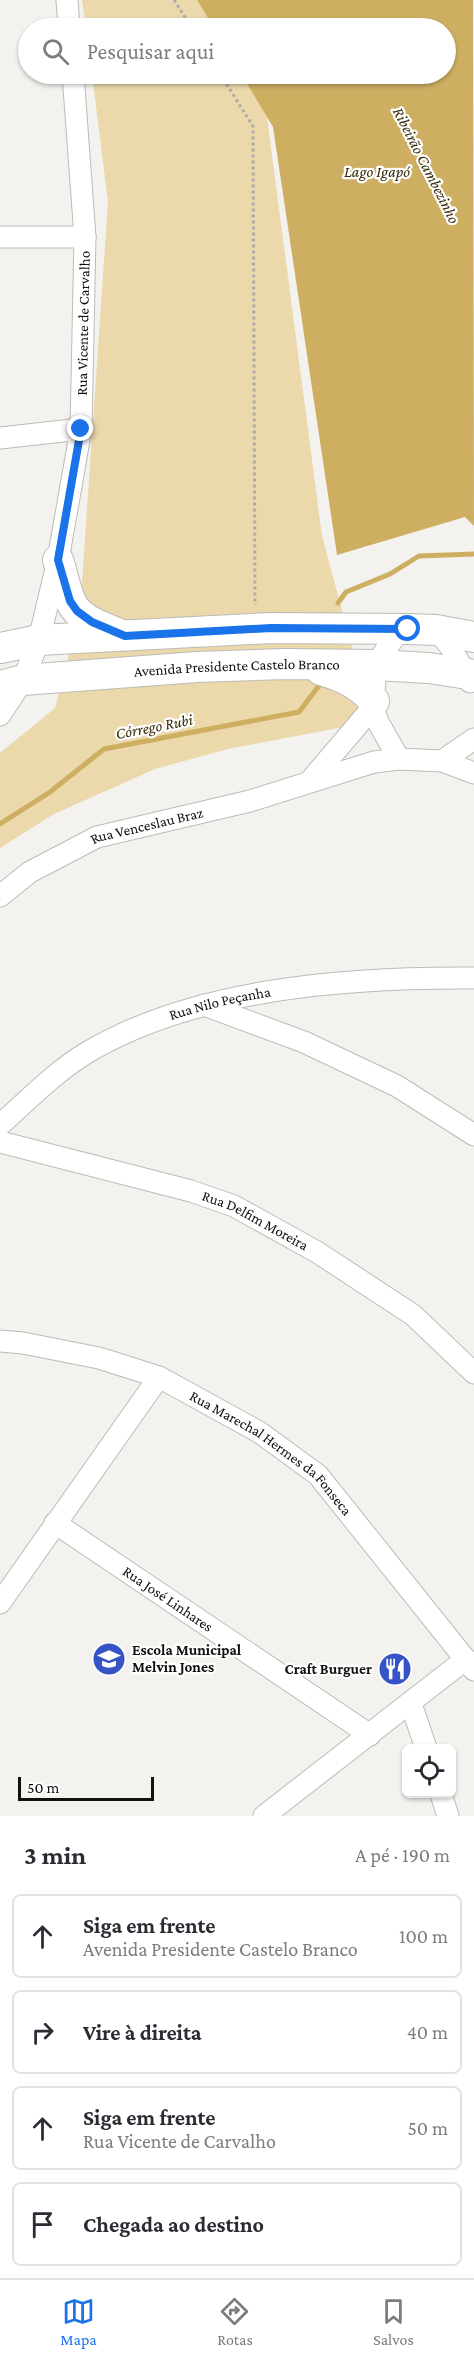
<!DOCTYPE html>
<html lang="pt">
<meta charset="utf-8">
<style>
body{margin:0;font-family:"Crimson Pro",serif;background:#f7f7f7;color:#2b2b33}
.controls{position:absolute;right:18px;bottom:18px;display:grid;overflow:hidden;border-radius:9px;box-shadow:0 2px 4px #0004}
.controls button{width:54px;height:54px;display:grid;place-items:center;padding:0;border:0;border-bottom:2px solid #e1e1e2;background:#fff;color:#2b2b33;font:30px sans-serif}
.scale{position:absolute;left:18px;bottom:15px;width:136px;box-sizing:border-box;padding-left:6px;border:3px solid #11100f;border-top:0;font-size:16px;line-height:21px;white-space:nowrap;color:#11100f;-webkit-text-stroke:4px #fff;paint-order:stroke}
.stop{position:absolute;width:18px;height:18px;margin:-14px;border:4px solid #1a73e8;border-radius:50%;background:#fff}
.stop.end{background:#1a73e8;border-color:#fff;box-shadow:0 2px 6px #0008}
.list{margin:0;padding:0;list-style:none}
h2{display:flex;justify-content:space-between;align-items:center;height:78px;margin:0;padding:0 24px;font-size:26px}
h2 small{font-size:20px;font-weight:400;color:#7c7c81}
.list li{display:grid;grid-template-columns:39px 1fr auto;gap:18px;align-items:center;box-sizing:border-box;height:84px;margin:0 12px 12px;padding:0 12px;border:2px solid #e1e1e2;border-radius:9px}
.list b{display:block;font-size:22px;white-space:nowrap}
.list p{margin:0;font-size:20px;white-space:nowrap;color:#7c7c81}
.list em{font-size:20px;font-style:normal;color:#7c7c81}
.icon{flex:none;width:33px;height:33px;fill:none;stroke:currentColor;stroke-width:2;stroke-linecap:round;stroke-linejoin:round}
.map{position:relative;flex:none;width:474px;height:1816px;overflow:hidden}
.search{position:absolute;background:#fff;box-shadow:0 2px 4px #0004;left:18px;right:18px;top:18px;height:66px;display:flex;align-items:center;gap:15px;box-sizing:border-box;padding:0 21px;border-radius:33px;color:#7c7c81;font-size:22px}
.sheet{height:462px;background:#fff}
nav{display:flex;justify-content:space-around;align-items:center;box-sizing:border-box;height:84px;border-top:2px solid #e1e1e2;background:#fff;font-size:16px;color:#7c7c81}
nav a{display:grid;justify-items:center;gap:3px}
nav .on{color:#1a73e8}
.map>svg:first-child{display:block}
</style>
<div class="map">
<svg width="474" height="1816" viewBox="0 0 474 1816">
<rect width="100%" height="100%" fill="#f3f2ee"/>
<g fill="#ebd8ab">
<path d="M82,0H197L214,28H86Z"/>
<path d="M92,74H241L267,117L322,536L366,699L349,726L228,749L155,769L54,814L0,848V753L55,708L80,612L108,202Z"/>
</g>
<path fill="#ceaf62" d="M197,0H473L474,526L465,517L337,555L273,127L241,74H446V28H214Z"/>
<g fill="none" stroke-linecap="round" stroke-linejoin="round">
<g stroke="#ceaf62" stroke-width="5">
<path d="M338,603L346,592L390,574L419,556L474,554"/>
<path d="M0,824L50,792L104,749L299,712L321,683"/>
</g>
<defs>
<g id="street">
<path d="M67,0L69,28"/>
<path d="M0,237H85"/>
<path d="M0,438L81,429"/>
<path d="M436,630L450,646L470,682"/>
<path id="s1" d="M0,715L23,680L39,640L58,560L81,429L85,237L73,74"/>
<path d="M399,759L378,722L373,707L376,665L395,636L408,629"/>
<path d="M442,761L474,739"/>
<path d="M310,781L373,707"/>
<path id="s2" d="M0,896L30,872L97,837L250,801L374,762L399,759L442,761L474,773"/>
<path d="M204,1005L304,1042L397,1086L474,1135"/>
<path id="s3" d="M0,1125C28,1100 56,1071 88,1052C196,988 350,977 474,978"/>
<path id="s4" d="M0,1142L191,1191L234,1206L317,1252L413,1315L474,1373"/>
<path id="s5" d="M0,1341L23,1343L99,1358L159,1377L259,1432L318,1475L474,1670"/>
<path id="s6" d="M55,1523L370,1735"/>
<path d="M0,1603L159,1377"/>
<path d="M411,1704L426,1748"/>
<path d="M441,1794L448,1816"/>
<path d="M264,1816L466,1659"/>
</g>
<g id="secondary">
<path d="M58,560C63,574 65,589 71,602C80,621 104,627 122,635"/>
<path d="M0,648L39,640L271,628L408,629L436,630L474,637"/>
<path d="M321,670C342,676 359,684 374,701"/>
<path id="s7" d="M0,686L23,680L197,667L285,664L376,665L429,668L474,675"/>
</g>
</defs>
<use href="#street" stroke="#bcbbb7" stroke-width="23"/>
<use href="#secondary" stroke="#bcbbb7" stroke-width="32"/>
<g stroke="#adaca9" stroke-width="3" stroke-dasharray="3 3" stroke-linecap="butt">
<path d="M174,0L192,28"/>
<path d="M220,74L253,126L255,605"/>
</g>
<use href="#street" stroke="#fff" stroke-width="21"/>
<use href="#secondary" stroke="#fff" stroke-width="30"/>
</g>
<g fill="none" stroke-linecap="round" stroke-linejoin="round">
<path stroke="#1a73e8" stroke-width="8" d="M81,429L58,560L70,601L77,611L92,622L125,636L271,628L408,629"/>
</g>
<defs>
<symbol id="school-disc" viewBox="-11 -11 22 22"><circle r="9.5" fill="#3654c5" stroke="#fff"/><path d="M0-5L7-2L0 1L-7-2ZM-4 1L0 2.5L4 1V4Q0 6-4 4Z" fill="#fff"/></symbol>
<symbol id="restaurant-disc" viewBox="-11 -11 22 22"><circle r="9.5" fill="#3654c5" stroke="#fff"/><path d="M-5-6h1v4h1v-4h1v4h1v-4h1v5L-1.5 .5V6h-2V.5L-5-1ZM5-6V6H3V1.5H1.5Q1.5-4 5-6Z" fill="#fff"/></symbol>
</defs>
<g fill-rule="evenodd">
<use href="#school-disc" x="90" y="1640" width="38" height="38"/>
<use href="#restaurant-disc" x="376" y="1650" width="38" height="38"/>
</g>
<g text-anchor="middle" stroke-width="4.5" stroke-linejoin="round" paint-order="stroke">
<g font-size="15" fill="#11100f" stroke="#fff">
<text dy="5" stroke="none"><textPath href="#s1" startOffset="406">Rua Vicente de Carvalho</textPath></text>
<text dy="5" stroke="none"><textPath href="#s7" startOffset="238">Avenida Presidente Castelo Branco</textPath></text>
<text dy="5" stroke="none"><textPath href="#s2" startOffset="165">Rua Venceslau Braz</textPath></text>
<text dy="5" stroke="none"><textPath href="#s3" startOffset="256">Rua Nilo Peçanha</textPath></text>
<text dy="5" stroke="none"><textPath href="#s4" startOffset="268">Rua Delfim Moreira</textPath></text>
<text dy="5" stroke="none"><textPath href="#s5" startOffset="300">Rua Marechal Hermes da Fonseca</textPath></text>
<text dy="5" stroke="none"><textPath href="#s6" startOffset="136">Rua José Linhares</textPath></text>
</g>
<g font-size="15" font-weight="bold" fill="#11100f" stroke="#fff" text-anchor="start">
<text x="132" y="1655">Escola Municipal<tspan x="132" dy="17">Melvin Jones</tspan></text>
<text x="372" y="1674" text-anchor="end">Craft Burguer</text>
</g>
<g font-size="16" font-style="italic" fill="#372a07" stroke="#fff">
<text transform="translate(427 165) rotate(63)" y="6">Ribeirão Cambezinho</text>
<text x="377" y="177">Lago Igapó</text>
<text transform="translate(154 726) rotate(-11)" y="6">Córrego Rubi</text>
</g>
</g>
</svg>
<div class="controls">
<button><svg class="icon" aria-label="locate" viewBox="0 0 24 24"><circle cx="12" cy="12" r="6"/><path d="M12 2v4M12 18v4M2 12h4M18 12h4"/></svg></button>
</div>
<div class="scale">50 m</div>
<div class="stop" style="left:408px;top:629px"></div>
<div class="stop end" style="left:81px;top:429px"></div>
<div class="search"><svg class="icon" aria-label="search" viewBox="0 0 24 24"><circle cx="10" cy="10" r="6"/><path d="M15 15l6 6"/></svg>Pesquisar aqui</div>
</div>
<section class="sheet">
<h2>3 min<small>A pé · 190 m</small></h2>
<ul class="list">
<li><svg class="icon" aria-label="ahead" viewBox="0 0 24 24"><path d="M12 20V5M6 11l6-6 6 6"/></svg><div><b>Siga em frente</b><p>Avenida Presidente Castelo Branco</p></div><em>100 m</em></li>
<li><svg class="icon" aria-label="right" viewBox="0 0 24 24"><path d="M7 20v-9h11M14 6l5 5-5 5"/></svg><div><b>Vire à direita</b></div><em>40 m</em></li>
<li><svg class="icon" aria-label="ahead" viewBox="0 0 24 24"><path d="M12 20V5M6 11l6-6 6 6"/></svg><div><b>Siga em frente</b><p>Rua Vicente de Carvalho</p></div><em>50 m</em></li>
<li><svg class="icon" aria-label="arrive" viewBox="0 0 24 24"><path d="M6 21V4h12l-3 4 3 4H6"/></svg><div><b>Chegada ao destino</b></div></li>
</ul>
</section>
<nav>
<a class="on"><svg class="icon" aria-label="map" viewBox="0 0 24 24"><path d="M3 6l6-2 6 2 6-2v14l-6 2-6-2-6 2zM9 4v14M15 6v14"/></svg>Mapa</a>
<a><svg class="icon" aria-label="directions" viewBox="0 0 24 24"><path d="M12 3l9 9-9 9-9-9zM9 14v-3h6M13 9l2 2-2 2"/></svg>Rotas</a>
<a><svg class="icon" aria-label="saved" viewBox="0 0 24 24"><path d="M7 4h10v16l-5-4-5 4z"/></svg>Salvos</a>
</nav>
